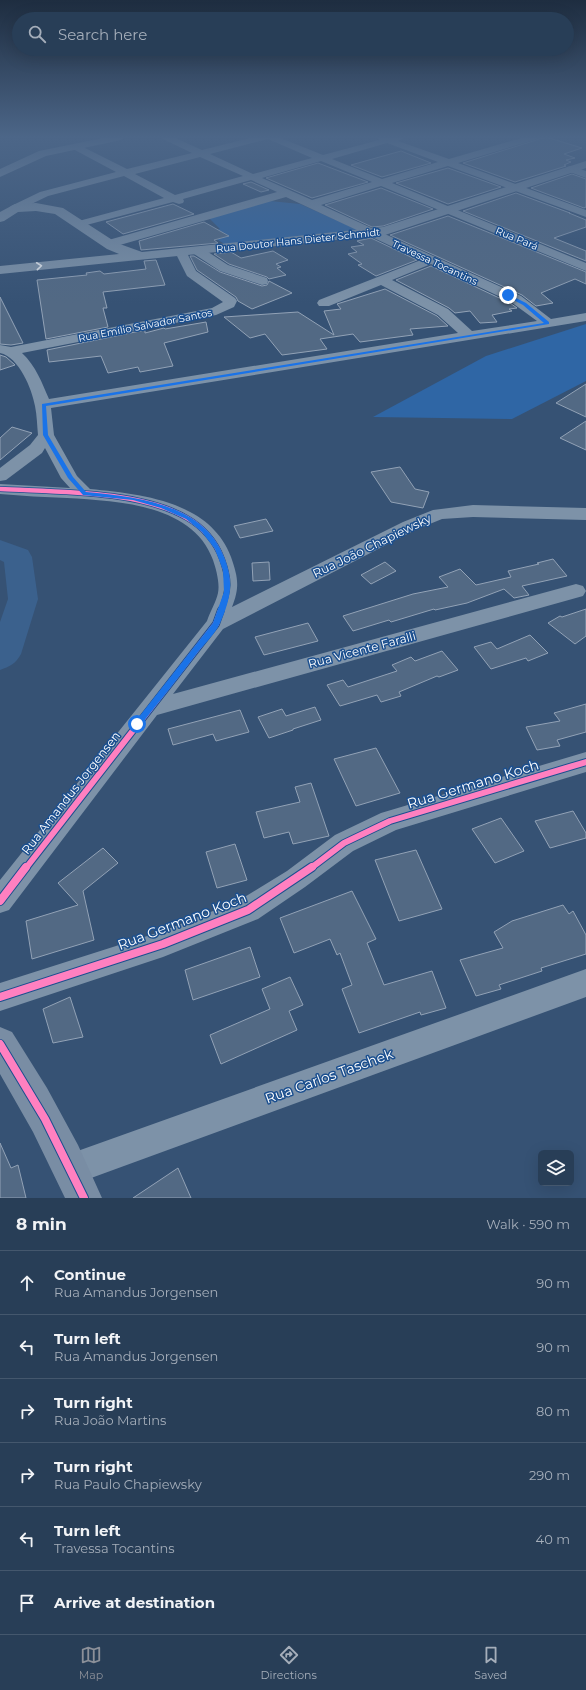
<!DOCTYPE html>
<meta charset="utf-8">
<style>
body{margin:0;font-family:Montserrat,sans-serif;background:#344961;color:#f1f3f6}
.controls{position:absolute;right:12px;bottom:12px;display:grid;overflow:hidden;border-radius:6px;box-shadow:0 4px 16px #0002}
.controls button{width:36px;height:36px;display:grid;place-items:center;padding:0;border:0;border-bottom:1px solid #44576d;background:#283e57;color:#f1f3f6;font:20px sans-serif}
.stop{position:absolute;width:12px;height:12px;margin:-9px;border:3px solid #1a73e8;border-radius:50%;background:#fff}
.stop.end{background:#1a73e8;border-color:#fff;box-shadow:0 1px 4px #0008}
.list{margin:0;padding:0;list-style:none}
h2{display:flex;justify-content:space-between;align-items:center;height:52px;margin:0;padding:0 16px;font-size:17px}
h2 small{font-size:13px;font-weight:400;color:#a5aeba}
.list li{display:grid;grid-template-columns:26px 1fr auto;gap:12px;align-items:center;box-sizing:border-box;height:64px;padding:0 16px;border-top:1px solid #44576d}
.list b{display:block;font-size:15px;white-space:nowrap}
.list p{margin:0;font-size:13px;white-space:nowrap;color:#a5aeba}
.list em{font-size:13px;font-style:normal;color:#a5aeba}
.icon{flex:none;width:22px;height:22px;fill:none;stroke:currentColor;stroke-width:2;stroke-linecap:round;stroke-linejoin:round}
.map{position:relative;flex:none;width:586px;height:1198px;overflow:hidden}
.search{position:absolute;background:#283e57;box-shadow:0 4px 16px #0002;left:12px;right:12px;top:12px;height:44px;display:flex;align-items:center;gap:10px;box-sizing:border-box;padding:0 14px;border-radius:22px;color:#a5aeba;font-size:15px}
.sheet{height:436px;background:#283e57}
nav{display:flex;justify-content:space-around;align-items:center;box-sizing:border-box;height:56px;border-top:1px solid #44576d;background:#283e57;font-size:11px;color:#a5aeba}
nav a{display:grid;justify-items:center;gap:2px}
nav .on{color:#8c9099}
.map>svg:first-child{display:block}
</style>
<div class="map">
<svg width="586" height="1198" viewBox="0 0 586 1198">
<rect width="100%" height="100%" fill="#365274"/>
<g fill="#2f66a5">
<path d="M270,201L300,204L363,232L226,245L207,233L220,229L209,218Z"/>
<path d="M586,324V381L512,419L373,417L486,356Z"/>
</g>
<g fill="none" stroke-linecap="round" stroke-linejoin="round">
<path fill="#3b618d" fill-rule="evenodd" d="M0,540L28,550L32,557L38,599L21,654C15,664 11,666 0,670V622L8,599L4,562L0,560Z"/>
</g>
<g fill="#526984" stroke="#92a2b6">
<path d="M546,137L582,148L564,154L575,158L566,160L571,162L564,165L566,166L515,182L463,163Z"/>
<path d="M401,151L431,163L382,177L351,165Z"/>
<path d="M318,163L368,182L312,198L266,178Z"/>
<path d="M448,168L501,187L448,204L396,183Z"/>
<path d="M572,174L586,179V207L584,208L531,188Z"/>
<path d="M251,182L269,190L261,192L243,184Z"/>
<path d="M381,188L433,209L383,226L372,227L325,205Z"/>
<path d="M516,193L570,213H569L586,220V227L554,238L586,251V261L463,211Z"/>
<path d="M173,204L194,214L123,234L106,222Z"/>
<path d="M448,216L586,272V284L575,279L541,293L553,303L536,306L522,295L390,235Z"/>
<path d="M204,222L229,236L214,240L218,243L141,250L139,241Z"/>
<path d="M371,238L417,260L376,276L358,265L362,264L348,254L357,252L351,247L364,245L357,241Z"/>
<path d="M273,251L288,260L276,264L281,267L277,268L286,275L269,279L267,277L229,264L214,254L231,252L241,258Z"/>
<path d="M190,256H194L220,272L262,286L267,285L269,281L292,293L252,309L238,301L236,297L197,270Z"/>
<path d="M156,260L165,285L103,292L107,308H103L108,327L46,339L37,280L87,275L86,273L100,271L104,274L146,269L144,261Z"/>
<path d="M431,266L510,303L517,308L509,309L512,311L492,315L497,322L480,323L470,311L455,313L449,308L396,280Z"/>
<path d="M385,289L437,316L448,326L410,329L413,335L360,342L353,334L320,339L327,349L282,355L265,334L250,338L224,317L298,312L334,335L324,311L341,309L337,304Z"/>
<path d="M0,297L23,343L11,345L0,344Z"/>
<path d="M206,322L208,332L164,343L173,366L140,372L138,367L108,373L101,356L49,362L47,350L145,330V333L164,328L165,329Z"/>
<path d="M0,355L6,357L15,365L0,370Z"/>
<path d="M586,384V417L556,403Z"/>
<path d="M586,421V450L560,438Z"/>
<path d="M12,427L32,433L0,460V438Z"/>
<path d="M400,467L415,489L429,492L423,508L391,502L371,472Z"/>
<path d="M266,519L273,531L240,538L234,526Z"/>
<path d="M553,559L567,576L522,586L529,595L514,598L504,589L467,603L435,610L434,609L391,622L389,620L353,631L343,616L413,594L448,587L439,577L460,569L476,585L511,577L508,571L539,564L537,563Z"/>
<path d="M269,562L270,580L253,581L252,563Z"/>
<path d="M385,562L396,571L371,584L361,575Z"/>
<path d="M586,609V636L575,644L548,623L560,616L562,617Z"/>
<path d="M308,623L318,641L264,655L255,637Z"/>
<path d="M530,635L548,653L528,661L526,658L491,669L474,647L491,642L497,649Z"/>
<path d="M442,651L458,670L439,677L437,676L399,692L401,696L381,702L377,695L340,706L327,685L343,680L348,687L397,671L392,665L411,657L415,661Z"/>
<path d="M586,704V732L557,740L560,746L537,750L526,727L560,721L554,713Z"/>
<path d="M315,707L321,720L293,729V730L269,738L258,717L282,709L286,716Z"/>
<path d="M240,710L249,732L216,741L213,734L173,745L168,729Z"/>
<path d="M376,748L400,793L356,806L334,759Z"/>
<path d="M311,783L329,836L293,844L289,832L264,838L256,812L300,802L295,787Z"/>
<path d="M573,811L586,833V838L550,848L535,821Z"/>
<path d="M501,818L524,851L495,863L472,829Z"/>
<path d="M235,844L247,880L217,888L206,852Z"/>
<path d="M103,848L118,863L83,891L94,940L32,959L26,921L78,905L58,883Z"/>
<path d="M416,850L442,909L399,921L375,860Z"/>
<path d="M352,891L376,939L367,943L384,985L432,971L446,1008L421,1015L420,1012L359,1033L342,989L352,985L340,953L337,955L330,939L294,953L280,918Z"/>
<path d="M563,905L569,914L573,911L586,935V954L541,968L542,971L499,985L501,989L476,996L460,960L503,948L494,932L512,921Z"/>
<path d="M250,947L260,977L193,1000L185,970Z"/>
<path d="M290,977L303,1005L289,1011L297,1030L221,1064L210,1035L270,1009L262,989Z"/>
<path d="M70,997L83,1037L53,1043L43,1009Z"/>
<path d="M0,1143L11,1168L18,1165L26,1198H0Z"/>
<path d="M178,1168L191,1198H133Z"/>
</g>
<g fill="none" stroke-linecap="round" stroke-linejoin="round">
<g fill="#7d92a8" fill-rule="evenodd">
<path d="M162,137H173L202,150L254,137H278L323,155L379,140L378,137H404L403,139L398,141L449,159L525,137H538L537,139L458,163L586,210V217L448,166L392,183L586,263V271L381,186L321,205L521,296L551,319L586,313V321L51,408L54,435L77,476L90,489C141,494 210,501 231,557C238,577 240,587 232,607L403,522L433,510L473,505L586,508V520L473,517L442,519L415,530L223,629L173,694L576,584L583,586L586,591L583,596L157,715L9,910L0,913V880L207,621C210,612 216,602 218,593C220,583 216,569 213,560C193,504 117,501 67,498C45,497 22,496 0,494V484L70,488L61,478L45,448L42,453L6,480L0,481V468L30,445L38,435C37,425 37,416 35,406C32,389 19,357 0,353V345L11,347L212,308L223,302L187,276L175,252L177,249H185L196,271L235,298L237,301L234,307L216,315L22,353C36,366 42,383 49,399L458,333L438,315L381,285L329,306H319L317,303L319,300L421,260L286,197L113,247H105L103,244L105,241L277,192L251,180L183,199L184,201L183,203L179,204L173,202L79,227L75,226L73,224L75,222L164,198L124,176L48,196L19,210L15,211L9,208L11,206L40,192L116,172L73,149L71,147L73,145H79L127,169L192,153L163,139ZM268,139L312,158L253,174L210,154ZM387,143L438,162L382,179L332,159ZM200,157L243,176L175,195L135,174ZM321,161L372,182L312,200L262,178ZM431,264L511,302L537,321L472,331L448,309L392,280Z"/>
<path d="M571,166L586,171V178L567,171L566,169L567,167Z"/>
<path d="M198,247L202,248L228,265L267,278L268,281L267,284L262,285L220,271L194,254L192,251L194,248Z"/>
<path d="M586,752V772L396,830L353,851L305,887L258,919L163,957L0,1011V983L163,931L238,901L287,871L335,835L381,813Z"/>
<path d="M586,969V997L72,1185L60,1181L56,1169L60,1157L72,1153Z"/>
</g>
<g fill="#7d92a8" fill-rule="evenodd">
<path d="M108,137H126L121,140L46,156L0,177V169L39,151Z"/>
<path d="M586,161V168L385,235L0,274V266L119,254L107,249L55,214L36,211L18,212L4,221L0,222V212L15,204L36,203L63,208L117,243L142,252L383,227Z"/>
</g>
<path fill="#798da4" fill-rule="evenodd" d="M0,1027L12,1032L47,1088L78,1145L102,1198H65L33,1132L0,1074Z"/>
<defs>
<path id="cycleway-far2" d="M0,489C55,492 139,490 187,518C203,527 216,542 222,559C230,581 229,590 221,611"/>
<g id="cycleway-far1">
<path d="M26,868L216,624L221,610"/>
<path d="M311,868L344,843L390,821L586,762"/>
</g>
<g id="cycleway">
<path d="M0,901L26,867"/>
<path d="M0,997L163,944L248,910L312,867"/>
<path d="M0,1044L45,1119L84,1198"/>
</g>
</defs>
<use href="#cycleway-far2" stroke="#1b4f8f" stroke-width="6"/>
<use href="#cycleway-far1" stroke="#1b4f8f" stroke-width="8"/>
<use href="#cycleway" stroke="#1b4f8f" stroke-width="10"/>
<use href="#cycleway-far2" stroke="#ff80c0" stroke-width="4.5"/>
<use href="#cycleway-far1" stroke="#ff80c0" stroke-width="6"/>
<use href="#cycleway" stroke="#ff80c0" stroke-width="8"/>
</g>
<defs><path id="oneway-chevron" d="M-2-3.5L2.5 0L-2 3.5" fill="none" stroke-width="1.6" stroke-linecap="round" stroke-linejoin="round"/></defs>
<use stroke="#e5e9ee" href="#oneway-chevron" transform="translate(39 266) rotate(-6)"/>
<linearGradient id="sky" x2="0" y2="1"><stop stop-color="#1e2d40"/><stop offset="0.45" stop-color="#4c6688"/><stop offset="1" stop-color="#4c6688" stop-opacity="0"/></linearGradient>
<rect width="586" height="304" fill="url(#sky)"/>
<path fill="#1a73e8" d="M508,294L526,303L549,322V324L46,406L48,435L73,477L86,492C136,497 203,503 224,557C234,582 231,598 220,623C215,634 205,643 198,652C179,677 159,702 140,726H135V722L213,623L224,592L223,570L215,549L202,532L186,519L161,508L133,500L83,495L68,478L43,435L42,404L544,323L523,305L506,296Z"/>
<g text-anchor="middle" stroke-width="3" stroke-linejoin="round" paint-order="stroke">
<g font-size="10" fill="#fff" stroke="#1b4f8f">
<text transform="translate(517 238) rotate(22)" y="4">Rua Pará</text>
<text transform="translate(298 240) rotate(-6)" y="4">Rua Doutor Hans Dieter Schmidt</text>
<text transform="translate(435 262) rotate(25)" y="4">Travessa Tocantins</text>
<text transform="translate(145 325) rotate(-11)" y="4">Rua Emílio Salvador Santos</text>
</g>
<g font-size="12" fill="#fff" stroke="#1b4f8f">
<text transform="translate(372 546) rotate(-26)" y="4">Rua João Chapiewsky</text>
<text transform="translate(362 650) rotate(-15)" y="4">Rua Vicente Faralli</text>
<text transform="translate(71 793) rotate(-52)" y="4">Rua Amandus Jorgensen</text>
</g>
<g font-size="14" fill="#fff" stroke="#1b4f8f">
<text transform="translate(473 784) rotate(-17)" y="5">Rua Germano Koch</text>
<text transform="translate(182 921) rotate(-21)" y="5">Rua Germano Koch</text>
<text transform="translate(329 1076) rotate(-20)" y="5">Rua Carlos Taschek</text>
</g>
</g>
</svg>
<div class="controls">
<button><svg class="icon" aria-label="layers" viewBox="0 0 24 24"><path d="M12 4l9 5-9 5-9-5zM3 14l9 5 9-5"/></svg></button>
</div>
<div class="stop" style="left:137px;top:724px"></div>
<div class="stop end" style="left:508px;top:295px"></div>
<div class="search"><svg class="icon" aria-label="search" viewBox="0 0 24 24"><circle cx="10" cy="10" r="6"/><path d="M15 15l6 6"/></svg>Search here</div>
</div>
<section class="sheet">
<h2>8 min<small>Walk · 590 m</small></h2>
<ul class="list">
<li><svg class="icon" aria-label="ahead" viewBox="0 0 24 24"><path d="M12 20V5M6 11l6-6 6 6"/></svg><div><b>Continue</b><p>Rua Amandus Jorgensen</p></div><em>90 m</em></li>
<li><svg class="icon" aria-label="left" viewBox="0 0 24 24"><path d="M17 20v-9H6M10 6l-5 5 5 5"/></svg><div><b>Turn left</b><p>Rua Amandus Jorgensen</p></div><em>90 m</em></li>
<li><svg class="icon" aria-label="right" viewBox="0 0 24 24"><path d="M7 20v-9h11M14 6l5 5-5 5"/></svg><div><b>Turn right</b><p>Rua João Martins</p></div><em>80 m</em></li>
<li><svg class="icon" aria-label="right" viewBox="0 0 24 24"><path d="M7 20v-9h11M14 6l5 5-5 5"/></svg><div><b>Turn right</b><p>Rua Paulo Chapiewsky</p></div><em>290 m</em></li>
<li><svg class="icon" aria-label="left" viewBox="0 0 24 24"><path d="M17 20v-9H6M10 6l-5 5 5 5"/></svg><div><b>Turn left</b><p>Travessa Tocantins</p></div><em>40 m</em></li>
<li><svg class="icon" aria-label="arrive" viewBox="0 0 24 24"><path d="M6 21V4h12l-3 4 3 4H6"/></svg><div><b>Arrive at destination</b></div></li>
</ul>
</section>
<nav>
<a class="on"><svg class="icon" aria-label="map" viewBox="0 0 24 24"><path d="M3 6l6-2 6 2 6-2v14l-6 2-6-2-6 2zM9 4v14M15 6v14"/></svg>Map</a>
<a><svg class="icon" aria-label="directions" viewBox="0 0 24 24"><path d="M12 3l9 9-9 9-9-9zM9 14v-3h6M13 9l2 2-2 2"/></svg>Directions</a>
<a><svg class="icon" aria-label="saved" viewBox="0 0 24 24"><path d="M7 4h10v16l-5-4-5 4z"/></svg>Saved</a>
</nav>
